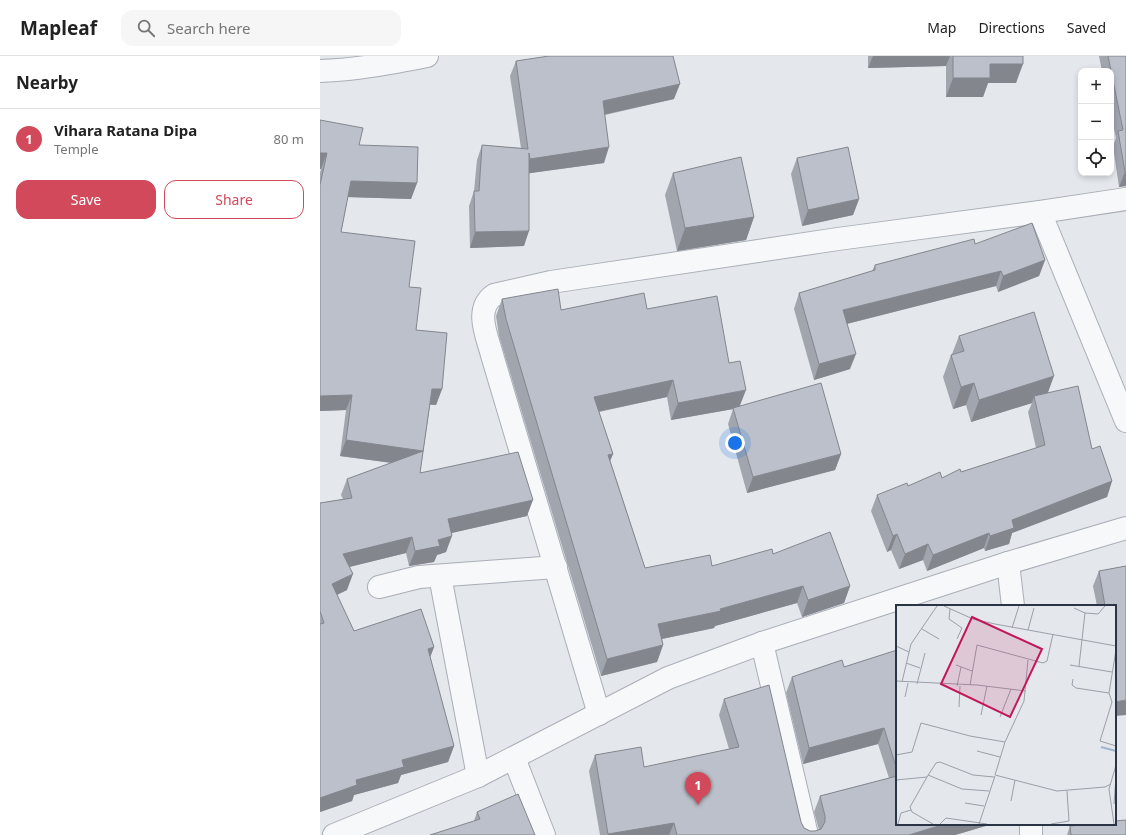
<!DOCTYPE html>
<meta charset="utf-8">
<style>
body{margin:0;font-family:"Noto Sans",sans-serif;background:#f6f6f6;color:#222}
.controls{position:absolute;right:12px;top:12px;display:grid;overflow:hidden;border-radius:8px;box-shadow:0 2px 6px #0003}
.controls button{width:36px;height:36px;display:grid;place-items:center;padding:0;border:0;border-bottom:1px solid #e0e0e0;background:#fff;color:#222;font:20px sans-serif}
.you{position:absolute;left:415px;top:387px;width:14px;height:14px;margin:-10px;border:3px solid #fff;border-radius:50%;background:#1a73e8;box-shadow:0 0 0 6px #1a73e833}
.badge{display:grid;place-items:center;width:26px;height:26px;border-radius:50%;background:#d1495b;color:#fff;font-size:13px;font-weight:700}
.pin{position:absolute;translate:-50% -33px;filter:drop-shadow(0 1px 2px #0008)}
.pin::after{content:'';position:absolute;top:21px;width:14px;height:12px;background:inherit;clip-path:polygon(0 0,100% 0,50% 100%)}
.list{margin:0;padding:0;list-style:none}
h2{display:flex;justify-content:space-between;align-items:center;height:52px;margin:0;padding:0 16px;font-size:17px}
h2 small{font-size:13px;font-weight:400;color:#767676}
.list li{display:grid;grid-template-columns:26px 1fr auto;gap:12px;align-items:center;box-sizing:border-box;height:60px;padding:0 16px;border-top:1px solid #e0e0e0}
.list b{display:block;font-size:15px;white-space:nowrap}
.list p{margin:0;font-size:13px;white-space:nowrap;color:#767676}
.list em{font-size:13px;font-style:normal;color:#767676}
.actions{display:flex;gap:8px;padding:12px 16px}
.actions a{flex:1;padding:9px 0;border:1px solid #d1495b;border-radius:12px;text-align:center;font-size:14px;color:#d1495b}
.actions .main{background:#d1495b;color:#fff}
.icon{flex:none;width:22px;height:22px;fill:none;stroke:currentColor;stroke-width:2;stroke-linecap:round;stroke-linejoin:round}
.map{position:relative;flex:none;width:806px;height:779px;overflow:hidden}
header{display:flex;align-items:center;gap:24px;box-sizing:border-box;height:56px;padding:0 20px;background:#fff;border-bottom:1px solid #e0e0e0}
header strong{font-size:19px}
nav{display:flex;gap:22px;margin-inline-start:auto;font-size:14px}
.search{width:280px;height:36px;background:#f6f6f6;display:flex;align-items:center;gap:10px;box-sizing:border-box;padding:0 14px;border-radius:12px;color:#767676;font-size:15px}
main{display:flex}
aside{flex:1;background:#fff}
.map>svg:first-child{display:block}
</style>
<header>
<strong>Mapleaf</strong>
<div class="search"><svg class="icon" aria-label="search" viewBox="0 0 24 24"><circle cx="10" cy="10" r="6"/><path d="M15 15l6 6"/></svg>Search here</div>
<nav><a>Map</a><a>Directions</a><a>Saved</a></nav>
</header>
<main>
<aside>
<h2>Nearby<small></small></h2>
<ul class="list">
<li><span class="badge">1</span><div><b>Vihara Ratana Dipa</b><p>Temple</p></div><em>80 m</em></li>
</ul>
<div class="actions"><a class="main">Save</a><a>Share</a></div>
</aside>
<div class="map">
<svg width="806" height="779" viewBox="0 0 806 779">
<rect width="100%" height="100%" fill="#e4e7ec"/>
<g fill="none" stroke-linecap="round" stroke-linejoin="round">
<defs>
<g id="minor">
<path d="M0,15C36,14 72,7 107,0"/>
<path d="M720,156L806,365"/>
<path d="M688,507L693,550"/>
<path d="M120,520L158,720"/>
<path d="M59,531L99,521L236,511"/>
<path d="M442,587L487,779"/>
<path d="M279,658L172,299C167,280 154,253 174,239L231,226L518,183L720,156L806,143"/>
<path d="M194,702L224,779"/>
<path d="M14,779L158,720L348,622L442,587L688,507L806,472"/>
<path d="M711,779V768"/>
</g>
</defs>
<use href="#minor" stroke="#a9aeb7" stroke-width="24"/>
<use href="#minor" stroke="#f7f8fa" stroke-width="22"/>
</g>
<g fill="#a1a5ae">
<path d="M548,0H703L696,27H668L663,41H626V10L548,12Z"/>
<path d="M779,0H806V130L799,131L793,90L796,82L791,59V15H782Z"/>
<path d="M196,5L354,43L285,59L284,107L209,117L204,190L150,192L149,150L154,135L157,104L162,89L201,92L190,20Z"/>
<path d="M0,64L97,127L91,143L28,141L21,176L89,231L96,274L122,333L116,349H110L100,417L207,460L131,477L126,496L117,499L114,506L89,510L86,497L29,511L27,534L17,539L34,575L114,591L110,601L134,690L128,706L81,719L78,727L34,739L32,745L0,756V447L23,443L21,439L27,423L71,407L20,400L26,354L0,355V117L1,113Z"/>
<path d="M477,102L539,143L533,159L482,170L471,118Z"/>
<path d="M353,117L434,161L426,184L357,195L345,139Z"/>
<path d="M655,188L725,204L719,220L678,236L676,230L527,268L530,313L494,324L474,253L479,237L552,215L555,209Z"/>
<path d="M182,243L241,254L327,253L409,307L420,350L521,398L515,414L427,437L408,368L413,353L351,364L347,341L279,356L293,398L290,404L325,512L392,510L453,498L530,530L524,547L482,561L477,547L395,570L394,572L342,583L343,589L337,606L281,620L179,280L176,260Z"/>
<path d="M639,280L728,337L772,393L792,425L787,441L692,477L689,488L665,495L664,492L607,515L603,504L579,513L571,494L567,496L551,455L557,439L588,430L622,422L641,416L716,392L708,356L712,347L651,366L646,349L633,353L623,321L631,299L632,298Z"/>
<path d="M806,510L795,550H777L773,530L779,515Z"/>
<path d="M577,594V768H669V769L635,779H280L269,715L275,699L324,711L409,693L399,659L404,643L484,772L490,775H495L499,774L494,756L500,740L569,722L558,688L483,708L466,637L472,621L524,611Z"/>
<path d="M157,756L215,779L154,765Z"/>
<path d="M750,770L806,779H747Z"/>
</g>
<g fill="#83868d">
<path d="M553,0H630L626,10L548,12Z"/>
<path d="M670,8H703L696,27H668L663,41H626L633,22Z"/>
<path d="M360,28L354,43L277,60L283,45Z"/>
<path d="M289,91L284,107L204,118L210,103Z"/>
<path d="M0,97H7L1,113H0Z"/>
<path d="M805,116H806V130L799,131Z"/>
<path d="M31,125L97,127L91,143L26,141Z"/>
<path d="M539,143L533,159L482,170L488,154Z"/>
<path d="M434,161L426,184L357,195L365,172Z"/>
<path d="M209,175L204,190L150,192L155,176Z"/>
<path d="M725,204L719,220L678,236L683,220Z"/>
<path d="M681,215L676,230L518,270L523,254Z"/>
<path d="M536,298L530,313L494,324L499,308Z"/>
<path d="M734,320L726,342L714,340L712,347L651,366L659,344Z"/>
<path d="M353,324L347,341L267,358L274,341Z"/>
<path d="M654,327L646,349L633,353L641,331Z"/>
<path d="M112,333H122L116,349L107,348Z"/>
<path d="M426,334L419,352L351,364L358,347Z"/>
<path d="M32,339L26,354L0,355V340Z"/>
<path d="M26,384L103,395L97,410L20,400Z"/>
<path d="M293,398L286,415L288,399Z"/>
<path d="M521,398L515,414L427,437L433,421Z"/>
<path d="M792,425L787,441L692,477L689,488L665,495L670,480L692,464Z"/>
<path d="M213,444L207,460L123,479L128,463Z"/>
<path d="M669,477L664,492L607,515L613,499Z"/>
<path d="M577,478L571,494L567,496L573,480Z"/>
<path d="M132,480L126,496L117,499L114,506L89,510L95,495L118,484Z"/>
<path d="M92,481L86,497L17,514L23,498Z"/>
<path d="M608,488L603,504L579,513L585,498Z"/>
<path d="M33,518L27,534L6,544L12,528Z"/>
<path d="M483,530L477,547L395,570L394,572L332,585L338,568L400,553Z"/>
<path d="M530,530L524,547L482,561L488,544Z"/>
<path d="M343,589L337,606L281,620L287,603Z"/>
<path d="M114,591L108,607V593Z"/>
<path d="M806,644V659L795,660V646Z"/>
<path d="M564,672L558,688L483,708L489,692Z"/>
<path d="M134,690L128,706L81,719L78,727L34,739L32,745L0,756V742L36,724L82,704Z"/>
<path d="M354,767L349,779H288V778Z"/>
<path d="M625,768H669V769L635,779H589Z"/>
</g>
<g fill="#bbc0ca" stroke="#83868d">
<path d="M229,0H353L360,28L283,45L289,91L210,103L209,97V175L155,176L154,135H159L162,89L208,93L196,5Z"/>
<path d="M633,0H703V8H670V22H633Z"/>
<path d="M788,0H806V116H805L798,75L803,74Z"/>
<path d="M0,64L43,72L39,89L98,91L97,127L31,125L21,176L95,185L89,231L101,232L96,274L127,277L122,333H112L100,417L198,396L213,444L128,463L132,480L118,484L120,490L95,495L92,481L23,498L33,518L12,528L34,575L101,553L114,591L108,593L134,690L82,704L84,711L36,724L37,729L0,742V568L4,567L0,555V447L32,442L27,423L103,395L26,384L32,339L0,340V129L7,97H0Z"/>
<path d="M528,91L539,143L488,154L477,102Z"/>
<path d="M421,101L434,161L365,172L353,117Z"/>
<path d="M712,167L725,204L683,220L681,215L523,254L536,298L499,308L479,237L555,214V209L654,183L655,188Z"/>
<path d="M238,233L241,254L324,237L327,253L397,240L409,307L420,305L426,334L358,347L353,324L274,341L293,398L288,399L325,512L390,499L392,510L452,493L453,498L510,476L530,530L488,544L483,530L400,553L401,555L338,568L343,589L287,603L186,263L182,243Z"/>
<path d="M714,256L734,320L659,344L654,327L641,331L631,299L644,295L639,280Z"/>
<path d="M501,327L521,398L433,421L413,352Z"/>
<path d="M758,330L772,393L780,390L792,425L692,464L694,472L670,480L669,477L613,499L608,488L585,498L577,478L573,480L557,439L587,427L588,430L620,416L622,422L640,413L641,416L725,389L714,340Z"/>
<path d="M806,510V644L795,646V550H785L779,515Z"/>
<path d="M577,594V714L564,672L489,692L472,621L522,604L524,611Z"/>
<path d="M449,629L481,766L484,772L490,775H495L501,773L505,766V760L500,740L577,720V768H625L589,779H357L354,767L288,778L275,699L321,691L324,711L419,691L404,643Z"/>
<path d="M198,738L215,779H110L160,763L157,756Z"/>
<path d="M806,764V779H751L750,770L770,768H795V765Z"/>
</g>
<g transform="translate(576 549)">
<rect width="220" height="220" fill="#e4e7ec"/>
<path fill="none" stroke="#9fb4cc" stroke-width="2" d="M205,142L220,146"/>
<path fill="none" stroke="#9a9fa9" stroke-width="1" d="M48,1L77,14L99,19L220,41M178,3L189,8M54,4L53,14L66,23L61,34M116,23L123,1M26,24L43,34M132,25L138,3M0,41L13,47M10,58L24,63M60,60L76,66M174,60L216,67M183,61L189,8L202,9L209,1M177,74L176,80L180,83L213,88M0,76L81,80L130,86M6,77L15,39L41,1M21,79L29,48M74,80L81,40L147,58L151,56L157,29M61,81L65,62M9,92L12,78M216,97L204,136L220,141M216,97L213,88L220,45M63,102L64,81M85,110L91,81M104,112L115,84M109,137L99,170L161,186L209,182L215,179M81,146L104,152M0,150L16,147L25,118L74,131L109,137L128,96L132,55M32,170L66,184L93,186M31,172L14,202L16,207L37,219M0,175L31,172L40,158L44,157L77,170L98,172M115,196L119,175M69,198L88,201M218,199L220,172M2,219L5,208L15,205M44,219L50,213L91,219M83,219L99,171M155,219L173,216L171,186M218,219L213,184L220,160"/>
<path fill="#c2185b" fill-opacity="0.15" stroke="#c2185b" stroke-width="2" d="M76,12L146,44L114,112L45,79Z"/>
<rect width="220" height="220" fill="none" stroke="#2b3445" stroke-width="2"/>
</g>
</svg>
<div class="controls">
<button>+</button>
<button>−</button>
<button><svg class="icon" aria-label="locate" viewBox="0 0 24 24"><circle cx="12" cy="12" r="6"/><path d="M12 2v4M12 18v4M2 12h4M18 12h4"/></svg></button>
</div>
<div class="you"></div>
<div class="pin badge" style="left:378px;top:749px">1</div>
</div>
</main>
